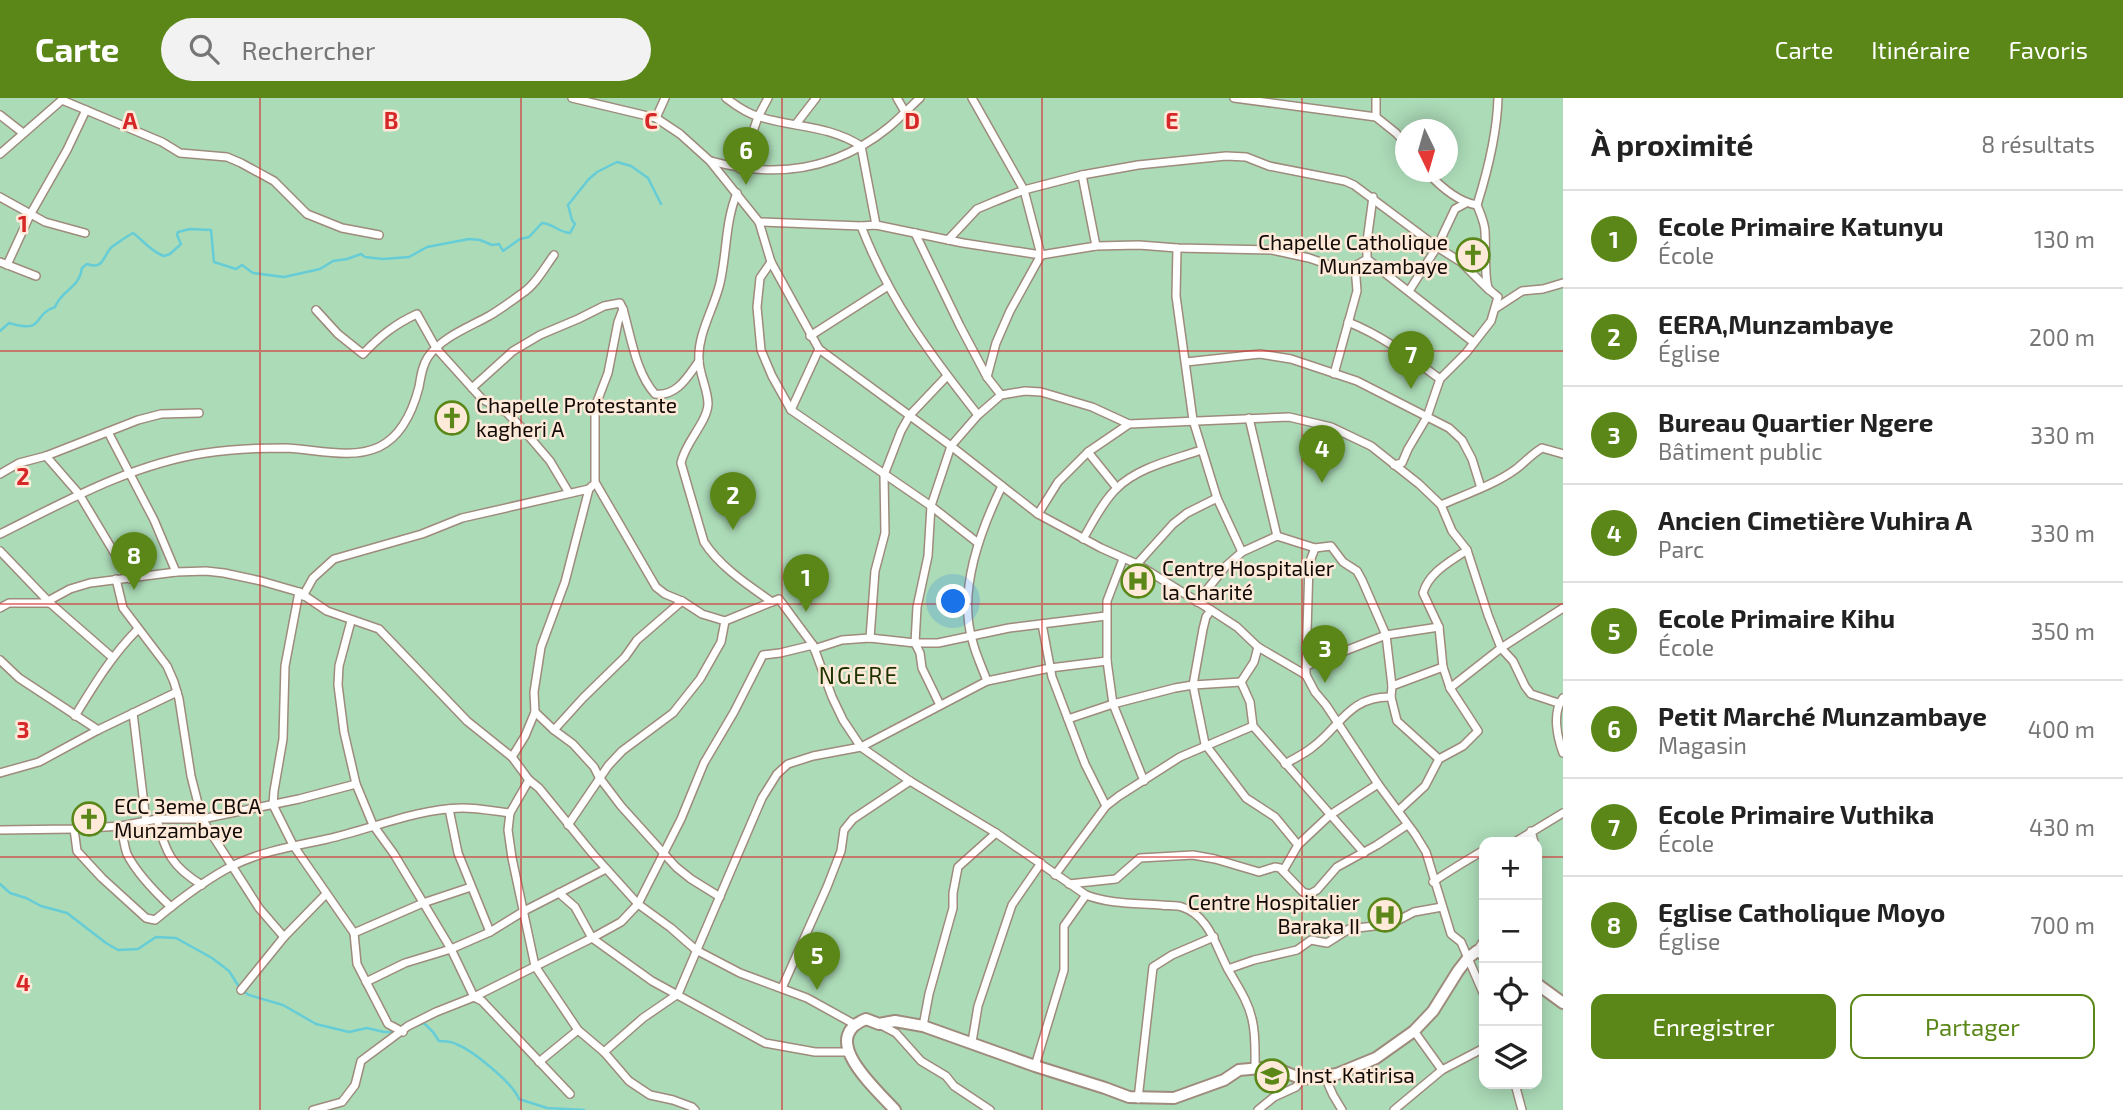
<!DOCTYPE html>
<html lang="fr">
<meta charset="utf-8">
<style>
body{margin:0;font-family:"Exo 2",sans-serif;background:#f2f2f2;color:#222}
.controls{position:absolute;right:21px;bottom:21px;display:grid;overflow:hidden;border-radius:14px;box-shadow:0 4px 18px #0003}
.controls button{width:63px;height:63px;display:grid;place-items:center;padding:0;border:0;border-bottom:2px solid #e0e0e0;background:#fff;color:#222;font:35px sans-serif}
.compass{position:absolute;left:1395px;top:21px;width:63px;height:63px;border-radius:50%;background:#fff;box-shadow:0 4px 18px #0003;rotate:175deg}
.you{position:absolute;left:954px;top:504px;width:24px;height:24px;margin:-18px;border:5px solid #fff;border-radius:50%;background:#1a73e8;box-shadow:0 0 0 10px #1a73e833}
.badge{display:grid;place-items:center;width:46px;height:46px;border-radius:50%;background:#5a8717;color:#fff;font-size:23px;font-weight:700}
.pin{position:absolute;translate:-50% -58px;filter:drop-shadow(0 2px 4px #0008)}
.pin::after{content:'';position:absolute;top:37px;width:24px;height:21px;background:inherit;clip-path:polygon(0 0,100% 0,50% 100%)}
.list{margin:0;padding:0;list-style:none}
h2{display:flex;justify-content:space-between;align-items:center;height:91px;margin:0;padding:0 28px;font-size:30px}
h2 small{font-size:23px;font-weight:400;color:#767676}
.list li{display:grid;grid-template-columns:46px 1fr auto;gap:21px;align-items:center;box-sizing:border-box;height:98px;padding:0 28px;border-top:2px solid #e0e0e0}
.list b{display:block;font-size:26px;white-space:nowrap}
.list p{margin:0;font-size:23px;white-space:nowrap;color:#767676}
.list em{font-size:23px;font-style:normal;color:#767676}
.actions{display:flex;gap:14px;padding:21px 28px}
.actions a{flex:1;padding:16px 0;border:2px solid #5a8717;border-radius:14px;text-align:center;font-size:24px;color:#5a8717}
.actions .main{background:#5a8717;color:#fff}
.icon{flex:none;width:38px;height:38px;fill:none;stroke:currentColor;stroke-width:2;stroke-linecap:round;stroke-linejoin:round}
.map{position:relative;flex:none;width:1563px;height:1012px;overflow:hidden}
header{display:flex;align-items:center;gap:42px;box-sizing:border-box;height:98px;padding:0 35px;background:#5a8717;color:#fff}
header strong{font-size:33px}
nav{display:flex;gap:38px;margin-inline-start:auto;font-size:24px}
.search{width:490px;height:63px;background:#f2f2f2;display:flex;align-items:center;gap:18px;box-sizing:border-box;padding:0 24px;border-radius:38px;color:#767676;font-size:26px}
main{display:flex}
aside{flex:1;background:#fff}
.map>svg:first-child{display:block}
</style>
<header>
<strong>Carte</strong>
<div class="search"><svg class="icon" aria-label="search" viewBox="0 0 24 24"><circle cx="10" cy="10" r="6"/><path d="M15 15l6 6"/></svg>Rechercher</div>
<nav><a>Carte</a><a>Itinéraire</a><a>Favoris</a></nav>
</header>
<main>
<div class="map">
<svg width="1563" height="1012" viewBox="0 0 1563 1012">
<rect width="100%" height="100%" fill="#ffead9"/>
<path fill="#acdbb8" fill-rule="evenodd" d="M0,0H1563V1012H0ZM1406,32H1448V74H1406ZM1484,744H1537V986H1484Z"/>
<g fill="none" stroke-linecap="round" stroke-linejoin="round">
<g stroke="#66cdd6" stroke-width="2.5">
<path d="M0,233L9,225C46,236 31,217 55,209C62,191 79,191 82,170L87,166C105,173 103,155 113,148C119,144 127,138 133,135C144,143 151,154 164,158L170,156L181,146L177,137L178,134L190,131L211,132L214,164L236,171L242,167L253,175L284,179L320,171L333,163L347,161L361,156L365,159L383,161L409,159L427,149L469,141L480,142L492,147L499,146L503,153L520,141L529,139L542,125C554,126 558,134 570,135L575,126L572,122L568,107L588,82L597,74L617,64L631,68L648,80L661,106"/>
<path d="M0,786L10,795L26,800L41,808L67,815L106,845L118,852L138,851L156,839L176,840L212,860L229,873L241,892L249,897L283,907L316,926L349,934L367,930L384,934H396"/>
<path d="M415,928L424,925L433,934L439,943C444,943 450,943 456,946C472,952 513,985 519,1001L547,1010L584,1012"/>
</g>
<defs>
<g id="street">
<path d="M572,0L656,20L680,36L710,63L759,124L771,164L819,251L951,348L1038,416L1101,450L1137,466L1211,512L1237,529L1258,549L1306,577L1315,594L1326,607L1378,686L1415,736L1426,754L1451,836L1461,844L1484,897"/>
<path d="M726,0C735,7 748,16 760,19C796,30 828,27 861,48L876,127"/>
<path d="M897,0L905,14"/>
<path d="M972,0L1024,92L1041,157L1010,213L996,245L987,279"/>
<path d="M1234,0L1376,19L1396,35L1406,46"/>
<path d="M1376,0V19"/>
<path d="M62,2L162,44L180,55L227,59L241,65L274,83L307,116L342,130L379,137"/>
<path d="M0,17L23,35"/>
<path d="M656,20L665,0"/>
<path d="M796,26L816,0"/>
<path d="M0,56L63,1"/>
<path d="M711,63C776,81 835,73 889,29C900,20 910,9 920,0"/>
<path d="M740,71L758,19L768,0"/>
<path d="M1082,77L1096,148"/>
<path d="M737,95C725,124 727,155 720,185C714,211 697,236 699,263C700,278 708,292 708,306C707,325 685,344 681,365L704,444C720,469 748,487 772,504"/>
<path d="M0,99L45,124L85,135"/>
<path d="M1477,107C1488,72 1497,36 1498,0"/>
<path d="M759,124L861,128L876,127L963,145L1041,157L1096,148L1139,147L1177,150L1272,152L1309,160L1335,169L1355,168"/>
<path d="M861,128C890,203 929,255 978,317"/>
<path d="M915,135L960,228L987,279L1001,297"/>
<path d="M948,142L977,111L996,103L1024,92L1082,77L1138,67L1226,58L1246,59L1269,68L1345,83L1354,87L1437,149L1461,164L1489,192"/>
<path d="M1177,150L1176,198L1193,322L1217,400L1242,454"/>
<path d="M1367,161L1473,244"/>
<path d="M0,164L36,178"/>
<path d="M771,164L760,180L757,209L761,252L772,278L791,312L931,408L978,445"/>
<path d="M7,167L30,117L67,52L86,12"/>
<path d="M1409,193L1437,149L1455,111L1466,105"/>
<path d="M1496,210L1522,193L1543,191L1563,185"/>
<path d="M316,212L338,236L363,256C380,238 395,226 417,216L436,250L482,301L506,314L520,328L550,363L569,395"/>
<path d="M1348,224C1383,238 1410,259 1440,281"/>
<path d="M810,238L888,188"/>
<path d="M699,263C688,278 677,299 655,296C636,275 631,239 623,211L618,224L608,275L595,309V384L656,489L665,496L682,503L702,516L725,523L779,501L813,547L832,599L843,622L861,649L910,683L996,735L1086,797C1109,806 1136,805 1161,807C1167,808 1176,807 1182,809C1210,818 1216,850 1229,873C1238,889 1248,903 1252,921C1256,937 1255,953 1255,970"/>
<path d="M1186,264L1260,256L1291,261L1357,283L1449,330L1462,342L1472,361L1481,390"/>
<path d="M1334,276L1357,193L1355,168L1367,161V143L1373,99"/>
<path d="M472,290L513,253L540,237L578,221L604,208L620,205L623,211"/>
<path d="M791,312L819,251"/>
<path d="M1249,320L1277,438"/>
<path d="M108,334L154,422L176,474"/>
<path d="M1088,354L1117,390"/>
<path d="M46,358L79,396L130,481"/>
<path d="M1394,367L1402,365L1408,351L1427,319L1440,281L1466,255L1491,223L1498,199C1495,196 1491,194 1489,191C1484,184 1486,146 1485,134C1485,125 1480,115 1477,107C1458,104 1439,87 1427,74"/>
<path d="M0,376L19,365L46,358L138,322L161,316L199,315"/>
<path d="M1441,407C1464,397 1496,386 1516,371C1525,364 1532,356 1542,350L1563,356"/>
<path d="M1038,416L1058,384L1088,354L1129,326"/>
<path d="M0,436C66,403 132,366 206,355C231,351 259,350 285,350C315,351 351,362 379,349C402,338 413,312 419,289C421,278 422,268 428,259C442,239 469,229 489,218C501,211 513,202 524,194C536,186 545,169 554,157"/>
<path d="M1083,441C1093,424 1102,405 1116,391C1138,369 1173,362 1201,352"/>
<path d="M0,453L48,503"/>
<path d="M1123,461L1107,503V563L1113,606L1144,683"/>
<path d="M1137,466L1173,426L1187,415L1217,400"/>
<path d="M116,481L123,510L167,568L174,584L179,601L191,678L202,721L259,810L284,839"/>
<path d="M299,494L285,568L283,641L274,693L273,707L293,747L354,835L357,866L388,926L403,934"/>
<path d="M303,498L313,480L334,461L422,436L462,420L589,391"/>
<path d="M1197,504L1226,468L1242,454L1277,438L1315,450L1331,448L1343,464L1357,473L1362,482L1386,537L1392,588L1391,599L1397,623L1439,661"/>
<path d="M50,505L113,560"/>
<path d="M0,510L9,505H50L48,503L70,491L90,485L176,474L206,473L224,475L261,483L299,494L327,513L379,531L467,623L512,659L529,682L539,690L592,755L638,806L671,830L696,852L740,875L807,900L854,926"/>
<path d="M1211,512L1206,519L1203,531L1193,587L1205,646L1246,700L1275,719L1298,747"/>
<path d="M351,523L339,568L338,587L344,634L356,686L373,727L394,756L451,851L474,899L482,903L570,996"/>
<path d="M1042,526L1052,579L1085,666L1106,708"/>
<path d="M870,540L875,473L885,435L884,377L901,333L910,317L947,278"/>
<path d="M1258,549L1254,564L1241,584L1250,604L1253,628L1364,755"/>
<path d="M814,551L842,542L870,540L915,545H938L1009,530L1106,518"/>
<path d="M0,562L19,580L98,632"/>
<path d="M1306,568L1309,466L1315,450"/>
<path d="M1306,577V568L1386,537L1439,529"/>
<path d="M987,583C982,569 975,555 972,541C958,493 981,431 1002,388"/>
<path d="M1392,588L1443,569"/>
<path d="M1450,590L1501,550L1563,510"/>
<path d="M1563,600C1552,614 1557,639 1563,655"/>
<path d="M940,607L922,570L920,555L915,545L917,509L928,458L931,408L951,348L978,317L1001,297L1025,293L1041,294L1092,309L1129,326L1289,319L1331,329L1371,348L1419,386L1441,407L1452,433L1467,452L1488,517L1501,550L1513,563L1525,588L1531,596L1558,605"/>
<path d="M535,614L554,632L573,646L594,669L599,679L621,708L676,769L691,781L720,799"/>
<path d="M133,615L146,723"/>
<path d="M75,618C94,587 112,557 138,531"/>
<path d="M1068,621L1113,606L1175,590L1193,587L1241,584"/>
<path d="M554,632L583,600L625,559L637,542L682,503"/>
<path d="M512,659L525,638L535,614L534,594L541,549L565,484L589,391L592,388"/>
<path d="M1285,666C1295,660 1306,655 1314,648C1341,627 1350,598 1391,599"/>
<path d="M0,675L39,664L98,632L177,594"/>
<path d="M529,682L510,715L508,732L512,760L535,868L578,932L604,954L629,983L650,997L673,1002L692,1009L695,1012"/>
<path d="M449,711L458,755L490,834"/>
<path d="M1398,713L1425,688L1439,661L1463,648L1478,633L1450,590L1443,569L1439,529L1423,495C1429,474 1450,464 1467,452"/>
<path d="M157,721C165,754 172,769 202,787"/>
<path d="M568,727L608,668L622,653L673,615L700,581L721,544L725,523"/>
<path d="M121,728C123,737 124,748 127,756C137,776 155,794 171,809"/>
<path d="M74,731L77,753L102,780L146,820L155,822C179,802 206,781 234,767C263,753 295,748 327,741C372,731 415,711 462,710C478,710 494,713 510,715"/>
<path d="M0,732L74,731L121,728L157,721H202L299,701L356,686"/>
<path d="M1531,733L1534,744"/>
<path d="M1515,744L1563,715"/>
<path d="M1283,773L1298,747L1330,717L1378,686"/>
<path d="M1055,777L1106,708L1119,698L1180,659L1253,628"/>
<path d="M1433,784C1450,772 1468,762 1484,752"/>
<path d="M1069,786L1116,781L1140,760L1193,757L1215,761L1259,774L1275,769L1280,770L1303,794L1310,796L1317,792L1337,769L1377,747L1407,727"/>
<path d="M559,795L575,809L592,840L652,883L765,945L815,954H848"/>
<path d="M354,835L423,805L471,789"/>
<path d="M1477,853L1484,842"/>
<path d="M1228,871L1254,862L1297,852L1311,842L1327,845L1349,831L1391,826L1414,814L1442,809"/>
<path d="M366,884L405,865L451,851L490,834L524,813L606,771"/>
<path d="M782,890L827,789L841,753L844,732L853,721L910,683"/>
<path d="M241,892L284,839L326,796"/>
<path d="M879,926L896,935L921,963L946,978L954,988L990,1012"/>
<path d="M923,928L929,896L953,810V795L958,769L996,735"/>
<path d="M1414,933L1442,972"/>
<path d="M972,944L978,908L1012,807L1041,765"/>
<path d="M604,954L643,920L678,896L762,700L777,676L788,666L813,658L861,649L987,583L1050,570L1107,563"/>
<path d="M539,964L578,932"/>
<path d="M1035,968L1064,872V828L1086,797"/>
<path d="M1325,979L1333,997L1342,1012"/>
<path d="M1515,986L1522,1012"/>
<path d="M1138,1001L1153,869L1172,857L1214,839"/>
<path d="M313,1012L342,1004L355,987L361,963L408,928L436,914L474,899L592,840L621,824L638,806L681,721L704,665L734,614L763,557L780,555L813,547"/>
<path d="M1258,1012L1274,999L1296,989L1302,981"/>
<path d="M1394,1012L1442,972L1484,950"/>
</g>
<g id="secondary">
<path d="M1537,886L1563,905"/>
<path d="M895,1012C876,991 817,940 866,921L879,926L895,923L923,928L1035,968L1105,990L1129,999L1174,1000L1224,982L1239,972L1273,969L1302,981L1337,976L1376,960L1414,933L1433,913L1458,873L1468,860L1477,853L1484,857"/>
</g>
</defs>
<use href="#street" stroke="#9e8b7c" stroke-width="10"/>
<use href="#secondary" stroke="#9e8b7c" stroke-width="14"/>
<use href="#street" stroke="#fff" stroke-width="7"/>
<use href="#secondary" stroke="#fff" stroke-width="10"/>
</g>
<path fill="none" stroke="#d62828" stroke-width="2" stroke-opacity="0.55" d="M260,0V1012M521,0V1012M782,0V1012M1042,0V1012M1302,0V1012M0,253H1563M0,506H1563M0,759H1484M1537,759H1563"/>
<defs>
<symbol id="church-ring" viewBox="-11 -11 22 22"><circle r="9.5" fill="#ffead9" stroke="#5a8717" stroke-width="1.5"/><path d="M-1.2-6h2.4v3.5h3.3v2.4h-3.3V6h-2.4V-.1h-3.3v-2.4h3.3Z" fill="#5a8717"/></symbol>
<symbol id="hospital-ring" viewBox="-11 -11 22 22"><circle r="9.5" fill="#ffead9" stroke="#5a8717" stroke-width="1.5"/><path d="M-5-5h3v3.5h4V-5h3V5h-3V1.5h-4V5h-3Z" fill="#5a8717"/></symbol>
<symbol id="school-ring" viewBox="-11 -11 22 22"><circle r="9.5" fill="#ffead9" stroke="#5a8717" stroke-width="1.5"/><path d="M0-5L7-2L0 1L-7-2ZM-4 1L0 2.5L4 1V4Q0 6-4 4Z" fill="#5a8717"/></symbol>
</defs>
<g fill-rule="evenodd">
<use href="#church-ring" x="1454" y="138" width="38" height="38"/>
<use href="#church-ring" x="433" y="301" width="38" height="38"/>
<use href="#hospital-ring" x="1119" y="464" width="38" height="38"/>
<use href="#church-ring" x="70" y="702" width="38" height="38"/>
<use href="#hospital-ring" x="1366" y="798" width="38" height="38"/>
<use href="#school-ring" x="1253" y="959" width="38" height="38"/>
</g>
<g text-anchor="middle" stroke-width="5" stroke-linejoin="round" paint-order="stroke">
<g font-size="21" fill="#110a06" stroke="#ffead9" text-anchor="start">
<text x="1448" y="152" text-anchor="end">Chapelle Catholique<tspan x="1448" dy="24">Munzambaye</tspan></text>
<text x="476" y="315">Chapelle Protestante<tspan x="476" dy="24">kagheri A</tspan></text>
<text x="1162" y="478">Centre Hospitalier<tspan x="1162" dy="24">la Charité</tspan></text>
<text x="114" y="716">ECC 3eme CBCA<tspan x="114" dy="24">Munzambaye</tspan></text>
<text x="1360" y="812" text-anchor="end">Centre Hospitalier<tspan x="1360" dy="24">Baraka II</tspan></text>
<text x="1296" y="985">Inst. Katirisa</text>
</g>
<g font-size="23" letter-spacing="2" fill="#1e3300" stroke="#ffead9">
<text x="859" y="586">NGERE</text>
</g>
</g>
<g font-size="23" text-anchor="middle" font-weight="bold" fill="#d62828" stroke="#ffead9" stroke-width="5" stroke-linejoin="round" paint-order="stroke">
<text x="130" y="31">A</text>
<text x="391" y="31">B</text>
<text x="651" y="31">C</text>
<text x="912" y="31">D</text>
<text x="1172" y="31">E</text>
<text x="23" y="134">1</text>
<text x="23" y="387">2</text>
<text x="23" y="640">3</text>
<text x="23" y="893">4</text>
</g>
</svg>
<div class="controls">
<button>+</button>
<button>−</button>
<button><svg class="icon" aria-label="locate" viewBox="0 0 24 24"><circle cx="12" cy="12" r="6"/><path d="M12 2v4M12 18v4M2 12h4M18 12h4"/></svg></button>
<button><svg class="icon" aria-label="layers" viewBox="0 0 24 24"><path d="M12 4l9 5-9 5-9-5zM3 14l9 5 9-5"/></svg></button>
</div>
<svg class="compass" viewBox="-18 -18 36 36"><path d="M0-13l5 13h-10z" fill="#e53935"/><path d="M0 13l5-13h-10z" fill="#767676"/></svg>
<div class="you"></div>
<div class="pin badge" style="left:806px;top:514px">1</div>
<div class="pin badge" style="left:733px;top:432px">2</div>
<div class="pin badge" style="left:1325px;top:585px">3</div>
<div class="pin badge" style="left:1322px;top:385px">4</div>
<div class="pin badge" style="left:817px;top:892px">5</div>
<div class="pin badge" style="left:746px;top:87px">6</div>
<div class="pin badge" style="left:1411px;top:291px">7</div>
<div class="pin badge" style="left:134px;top:492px">8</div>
</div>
<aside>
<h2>À proximité<small>8 résultats</small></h2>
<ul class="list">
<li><span class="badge">1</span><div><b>Ecole Primaire Katunyu</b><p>École</p></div><em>130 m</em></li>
<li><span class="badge">2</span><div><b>EERA,Munzambaye</b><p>Église</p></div><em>200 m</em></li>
<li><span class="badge">3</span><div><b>Bureau Quartier Ngere</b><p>Bâtiment public</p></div><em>330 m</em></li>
<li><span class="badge">4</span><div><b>Ancien Cimetière Vuhira A</b><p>Parc</p></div><em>330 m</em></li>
<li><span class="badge">5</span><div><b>Ecole Primaire Kihu</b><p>École</p></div><em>350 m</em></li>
<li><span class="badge">6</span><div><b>Petit Marché Munzambaye</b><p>Magasin</p></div><em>400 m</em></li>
<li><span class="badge">7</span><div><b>Ecole Primaire Vuthika</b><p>École</p></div><em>430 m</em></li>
<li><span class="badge">8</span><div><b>Eglise Catholique Moyo</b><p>Église</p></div><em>700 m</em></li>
</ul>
<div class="actions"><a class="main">Enregistrer</a><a>Partager</a></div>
</aside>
</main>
